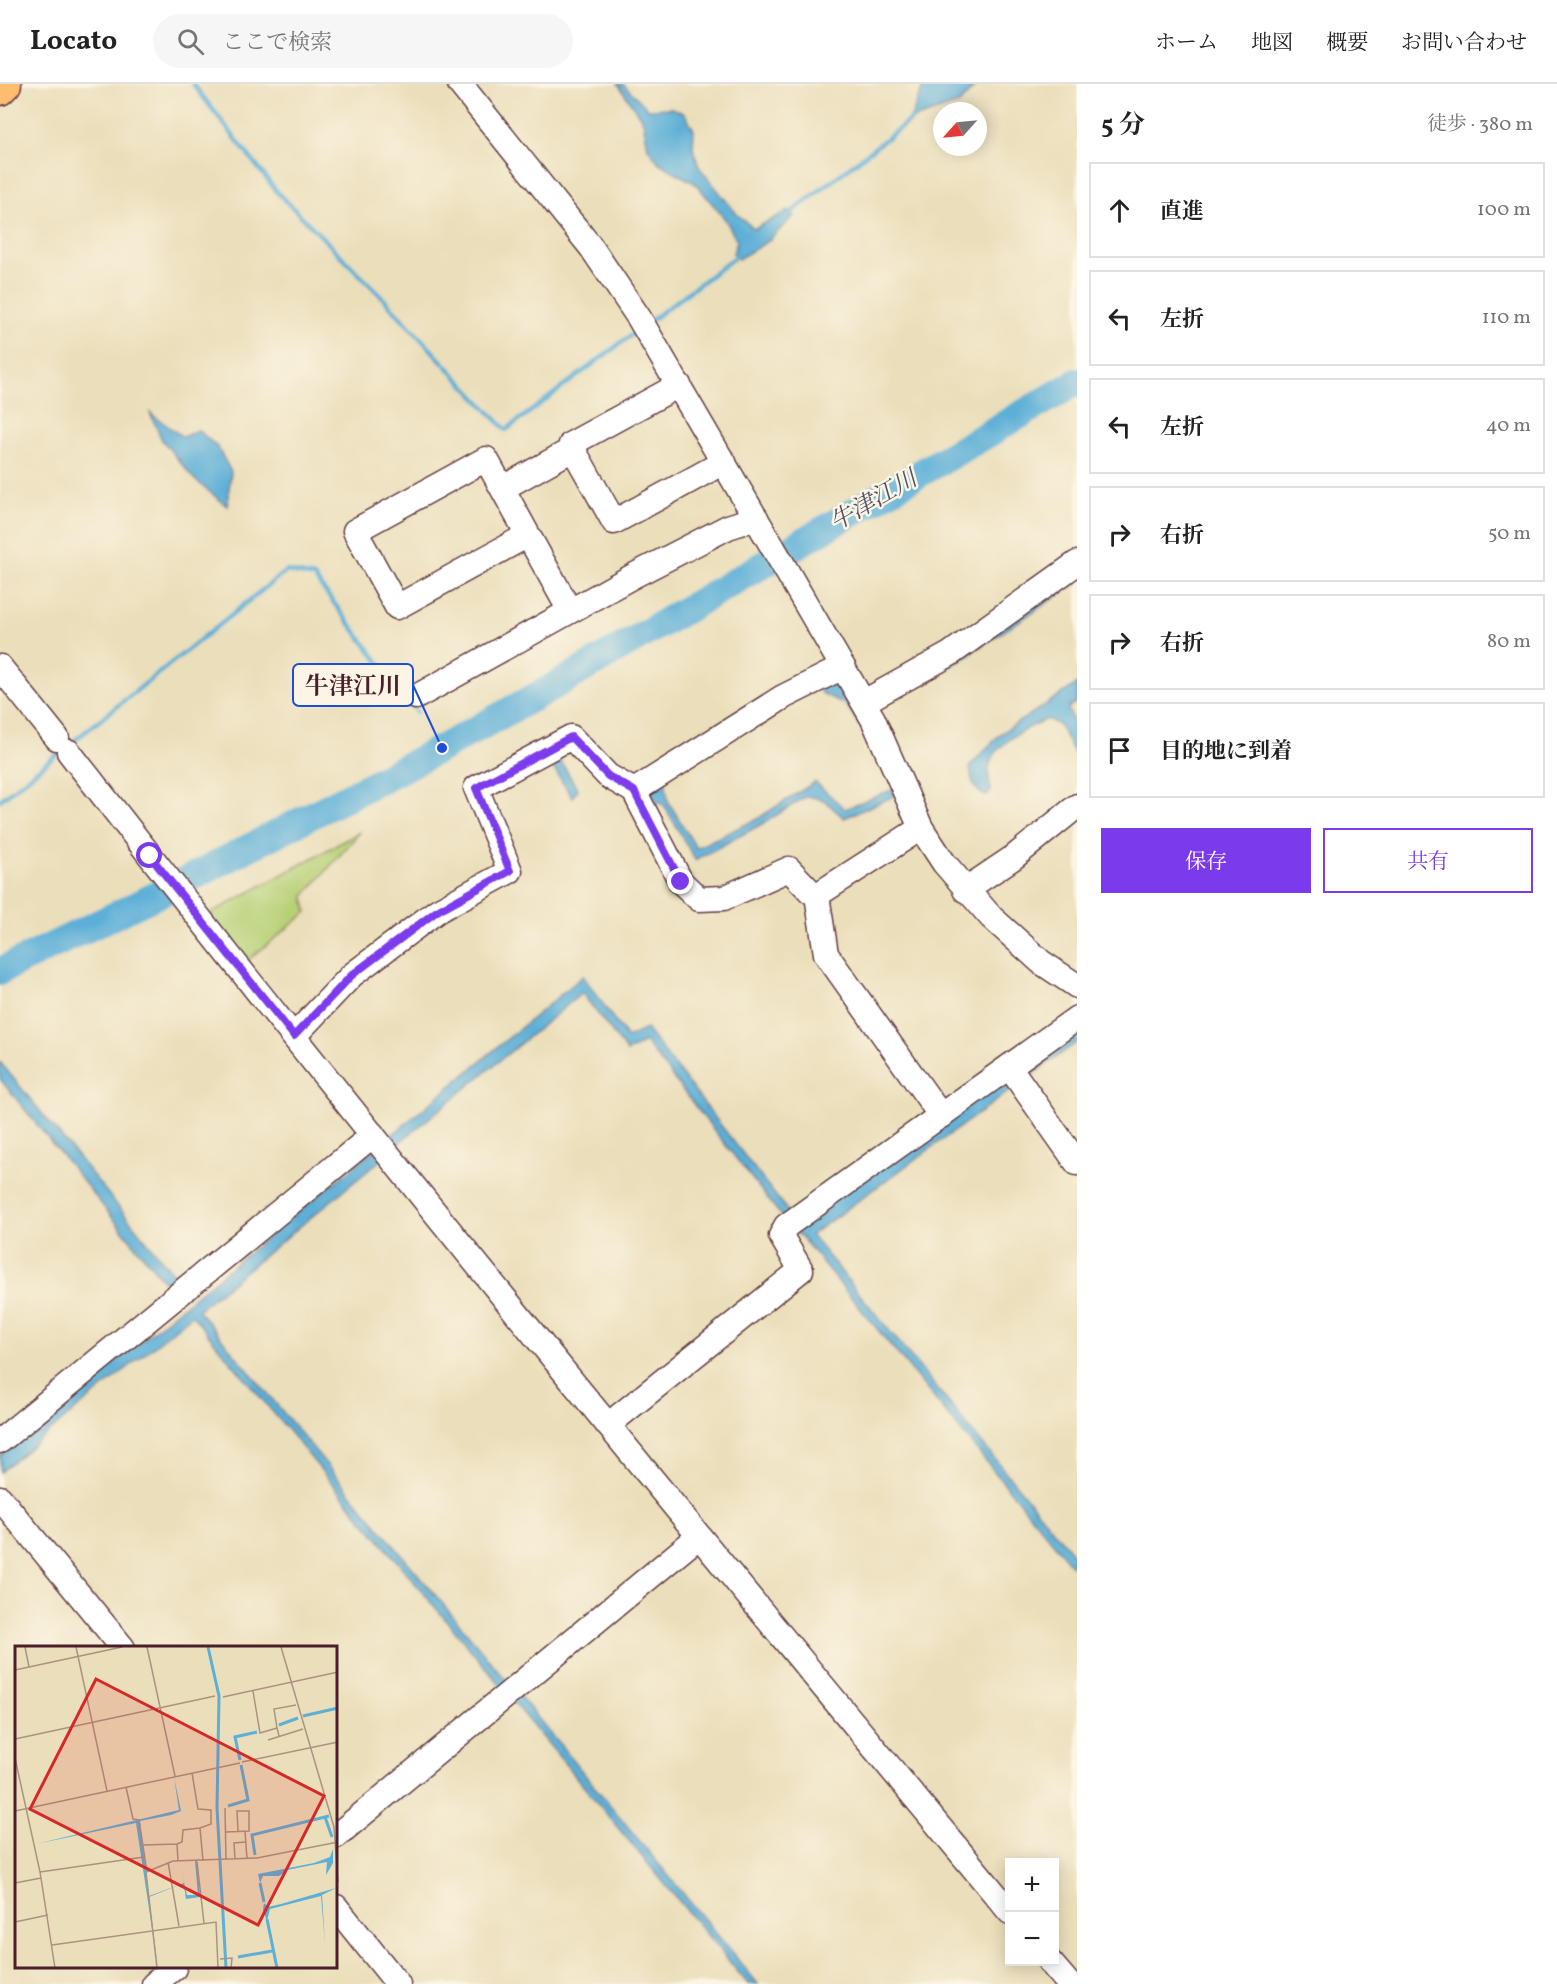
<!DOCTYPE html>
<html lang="ja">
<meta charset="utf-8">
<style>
body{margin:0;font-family:Vollkorn,"Noto Serif JP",serif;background:#f6f6f6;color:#222}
.controls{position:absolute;right:18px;bottom:18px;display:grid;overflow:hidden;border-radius:0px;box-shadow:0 3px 15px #0003}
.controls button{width:54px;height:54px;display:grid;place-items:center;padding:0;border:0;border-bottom:2px solid #e0e0e0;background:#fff;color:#222;font:30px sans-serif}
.compass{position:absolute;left:933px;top:18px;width:54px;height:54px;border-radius:50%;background:#fff;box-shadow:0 3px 15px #0003;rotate:243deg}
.stop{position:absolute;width:18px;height:18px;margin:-14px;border:4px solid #7c3aed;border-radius:50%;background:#fff}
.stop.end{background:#7c3aed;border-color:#fff;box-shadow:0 2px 6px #0008}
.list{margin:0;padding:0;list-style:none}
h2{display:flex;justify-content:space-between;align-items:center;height:78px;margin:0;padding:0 24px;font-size:26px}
h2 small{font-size:20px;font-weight:400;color:#767676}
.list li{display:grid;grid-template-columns:39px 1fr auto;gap:18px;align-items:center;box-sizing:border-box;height:96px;margin:0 12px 12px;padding:0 12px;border:2px solid #e0e0e0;border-radius:0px}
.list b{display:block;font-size:22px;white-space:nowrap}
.list em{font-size:20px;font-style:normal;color:#767676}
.actions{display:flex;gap:12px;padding:18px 24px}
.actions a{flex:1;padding:14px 0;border:2px solid #7c3aed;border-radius:0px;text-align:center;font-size:21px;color:#7c3aed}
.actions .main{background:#7c3aed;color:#fff}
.icon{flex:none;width:33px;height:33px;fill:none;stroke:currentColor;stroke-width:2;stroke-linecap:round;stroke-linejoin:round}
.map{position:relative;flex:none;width:1077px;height:1900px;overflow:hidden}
header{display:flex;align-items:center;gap:36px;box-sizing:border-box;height:84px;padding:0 30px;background:#fff;border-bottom:2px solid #e0e0e0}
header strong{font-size:28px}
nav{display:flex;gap:33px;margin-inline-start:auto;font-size:21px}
.search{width:420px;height:54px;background:#f6f6f6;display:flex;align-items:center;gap:15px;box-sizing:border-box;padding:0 21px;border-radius:33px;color:#767676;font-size:22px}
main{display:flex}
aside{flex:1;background:#fff}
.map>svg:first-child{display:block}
</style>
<header>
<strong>Locato</strong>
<div class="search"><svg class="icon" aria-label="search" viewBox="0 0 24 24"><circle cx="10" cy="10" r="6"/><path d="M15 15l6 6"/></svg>ここで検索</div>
<nav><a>ホーム</a><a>地図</a><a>概要</a><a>お問い合わせ</a></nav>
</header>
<main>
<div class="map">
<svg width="1077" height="1900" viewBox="0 0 1077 1900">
<rect width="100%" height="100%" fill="#fcf5e5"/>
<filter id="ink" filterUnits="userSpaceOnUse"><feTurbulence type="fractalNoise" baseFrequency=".0167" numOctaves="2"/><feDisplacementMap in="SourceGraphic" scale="12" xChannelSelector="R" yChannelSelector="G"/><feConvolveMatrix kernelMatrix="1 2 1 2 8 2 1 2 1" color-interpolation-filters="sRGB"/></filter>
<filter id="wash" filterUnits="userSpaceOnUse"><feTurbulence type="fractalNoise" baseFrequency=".008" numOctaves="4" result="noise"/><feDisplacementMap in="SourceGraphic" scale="24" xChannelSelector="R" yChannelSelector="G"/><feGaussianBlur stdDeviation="1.35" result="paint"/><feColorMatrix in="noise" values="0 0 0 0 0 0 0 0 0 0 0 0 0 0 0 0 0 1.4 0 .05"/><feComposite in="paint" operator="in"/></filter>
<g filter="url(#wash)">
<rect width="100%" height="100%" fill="#ebdeba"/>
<path fill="#b7d177" stroke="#807851" stroke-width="1.5" d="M360,748L304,812L307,828L236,886L195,838Z"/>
<g fill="#5cafd7" stroke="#536781" stroke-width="1.5">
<path d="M618,0H623L648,25L672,24L685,30L694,46L693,64L699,83L737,130L754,145L788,127L794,132L767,158L738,175L733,169L737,157L725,135L696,100L659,79L648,64L643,37Z"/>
<path d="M924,0H977L959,20L910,36Z"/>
<path d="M150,329L183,353L198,346L218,364L231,388L227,422L194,395L162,356Z"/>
<path d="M1077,489V499L937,591L865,631L873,652L868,654L846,621L821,609L819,605L834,597L841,598L859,626Z"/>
<path d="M1077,600V618L1068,624L1077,648V674L1059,641L1047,635C1025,645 995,659 989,683C987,690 990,700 991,707L986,712C973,707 971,695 970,682L1000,650Z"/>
<path d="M555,668L578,706L572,713L546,673Z"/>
<path d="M665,694L668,717L696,764L757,735L815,698L845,725L894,705L897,711L844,734L824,716L807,712L762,740L695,776L664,721L648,714L652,703Z"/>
<path d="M583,892L627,954L646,945L789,1129L1077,947V958L811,1151L1077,1475V1488L808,1161L782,1133L645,958L627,968L582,909L394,1063L387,1055Z"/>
<path d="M0,978L180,1198L171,1206L0,995Z"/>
<path d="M374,1066L382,1075L198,1226L511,1602L505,1607L192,1231L0,1388V1372Z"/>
<path d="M518,1610L758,1900H748L511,1615Z"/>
</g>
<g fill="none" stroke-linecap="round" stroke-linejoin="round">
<g stroke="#5cafd7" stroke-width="4.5">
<path d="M193,0L277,108L381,212L506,346L638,246"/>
<path d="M788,131L914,33"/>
<path d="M650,237L739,170"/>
<path d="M70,660L286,487L314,493L417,628"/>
<path d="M0,716L61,667"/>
</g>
<path stroke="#5cafd7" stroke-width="28" d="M0,887L167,806L442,664L565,596L1077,298"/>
</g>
</g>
<g filter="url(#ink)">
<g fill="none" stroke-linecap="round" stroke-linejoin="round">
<defs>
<g id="minor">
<path d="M460,0L591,163L639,234L873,635L921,744L944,779L991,833L1041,878L1077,902"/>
<path d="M573,365L614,438L724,378"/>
<path d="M503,404L573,365L571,360L679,301"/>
<path d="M528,451L397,523L355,447L486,375L570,527"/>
<path d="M0,583L57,654"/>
<path d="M416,613L635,491L728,443L756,434"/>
<path d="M864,618L950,570L1077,479"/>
<path d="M69,668C375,1061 692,1445 1010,1828"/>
<path d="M634,707L681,798L699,815L724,814L789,785L810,807L817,811"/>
<path d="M921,744L817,811L826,870L941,1032"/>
<path d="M965,806L1014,773L1077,722"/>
<path d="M294,952L352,891L437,827L510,787L476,704L571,653L608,692L634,707L783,613L843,583"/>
<path d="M1010,984L1077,1079"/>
<path d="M608,1341L801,1186L781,1152L786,1142L1077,934"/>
<path d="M0,1357L373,1051"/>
<path d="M0,1414L123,1564"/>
<path d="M336,1752L698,1453"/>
<path d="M336,1823L398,1900"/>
<path d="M1050,1878L1069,1900"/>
<path d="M154,1900L174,1884"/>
</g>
<path id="major" d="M0,6L6,0"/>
</defs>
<use href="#minor" stroke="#623c40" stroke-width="27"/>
<use href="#major" stroke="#623c40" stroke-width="33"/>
<use href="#minor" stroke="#fff" stroke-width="24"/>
<use href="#major" stroke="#fdbc6f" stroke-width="30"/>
</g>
</g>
<g fill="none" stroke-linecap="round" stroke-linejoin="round" filter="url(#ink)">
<path stroke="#7c3aed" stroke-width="8" d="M150,772L294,952L352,891L437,827L510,787L476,704L571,653L608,692L634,707L681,798"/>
</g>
<g text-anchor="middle" stroke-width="5" stroke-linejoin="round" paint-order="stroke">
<g font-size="24" font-style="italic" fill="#505167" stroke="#fcf5e5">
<text transform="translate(873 416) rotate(-30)" y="8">牛津江川</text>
</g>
</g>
<g transform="translate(15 1562)">
<rect width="322" height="322" fill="#ebdeba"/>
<path d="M159,131L166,165L156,169L125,175L134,250L169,237L166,224L172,249H183L180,215L186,211L182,214L185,251L171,253L169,240L164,239L134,251L143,322L121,177L21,198L164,164ZM318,203V217L311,229L312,216L272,224L264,230H248L245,237L243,228L299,217L315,211ZM321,242L307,249L310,298L306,250L255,263L252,275L248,264L249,257L253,261L266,258Z" fill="#5cafd7"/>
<path fill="none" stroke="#5cafd7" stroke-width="3" d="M193,1L204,50L202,162L211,322M288,70L323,62M264,79L283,72M225,114L220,91L242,86M213,160L233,154L226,119M310,171L317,191M240,209L237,189L314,170M245,237L249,256M252,273L262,322M223,311L257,305"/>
<path fill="none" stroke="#ab9281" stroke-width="1.5" d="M10,1L14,21M61,1L92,145M132,1L160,130M266,1L319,181L323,236M0,24L107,1M238,45L245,87L262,82L264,90M208,51L323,26M262,82L259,63L281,59M0,93L200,50M253,94L288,83M0,112L25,226L40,322M227,116L323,96M177,127L183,163L196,164V178L185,182L188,215M111,141L118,173L124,174L132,226M210,162L211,214M0,165L225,117M230,185L232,213M211,186L234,185V165H222L223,185M162,198L167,196L168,184L185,182M128,199L162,198L163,215M220,213L219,197L230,196M153,216L164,280M182,216L189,277M25,226L129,211M0,237L26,232M0,276L33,269M37,299L201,276L203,322M205,313L217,312L216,322M142,322L131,226L158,215L242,212L323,196"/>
<path fill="#d62828" fill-opacity="0.15" stroke="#d62828" stroke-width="3" d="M81,33L309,150L243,279L15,163Z"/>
<rect width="322" height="322" fill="none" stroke="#4a1f2b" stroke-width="3"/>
</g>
<path fill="none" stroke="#1d4ed8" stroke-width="2" d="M442 664L413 601"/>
<circle fill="#1d4ed8" stroke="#fcf5e5" stroke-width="2" cx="442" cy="664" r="6"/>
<rect fill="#fcf5e5" stroke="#1d4ed8" stroke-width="2" x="293" y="580" width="120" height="42" rx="6"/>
<g font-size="24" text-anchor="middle" font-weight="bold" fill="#4a1f2b">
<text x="353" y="610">牛津江川</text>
</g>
</svg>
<div class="controls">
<button>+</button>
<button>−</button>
</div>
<svg class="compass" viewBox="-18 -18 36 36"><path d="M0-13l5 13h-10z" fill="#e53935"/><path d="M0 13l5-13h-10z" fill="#767676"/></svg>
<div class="stop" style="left:150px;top:772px"></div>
<div class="stop end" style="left:681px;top:798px"></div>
</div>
<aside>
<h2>5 分<small>徒歩 · 380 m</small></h2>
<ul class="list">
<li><svg class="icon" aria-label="ahead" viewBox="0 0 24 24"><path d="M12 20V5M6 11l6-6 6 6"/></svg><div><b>直進</b></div><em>100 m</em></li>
<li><svg class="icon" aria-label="left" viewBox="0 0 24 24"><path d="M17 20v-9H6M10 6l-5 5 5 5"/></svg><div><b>左折</b></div><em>110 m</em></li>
<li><svg class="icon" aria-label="left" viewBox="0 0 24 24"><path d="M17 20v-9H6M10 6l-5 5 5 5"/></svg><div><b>左折</b></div><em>40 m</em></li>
<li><svg class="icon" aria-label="right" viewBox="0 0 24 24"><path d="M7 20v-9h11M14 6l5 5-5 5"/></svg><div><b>右折</b></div><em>50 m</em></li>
<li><svg class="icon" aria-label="right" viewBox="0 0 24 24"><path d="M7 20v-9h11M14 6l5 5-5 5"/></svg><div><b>右折</b></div><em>80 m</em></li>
<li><svg class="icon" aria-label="arrive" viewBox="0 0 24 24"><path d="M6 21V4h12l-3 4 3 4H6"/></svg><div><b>目的地に到着</b></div></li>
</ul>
<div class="actions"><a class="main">保存</a><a>共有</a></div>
</aside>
</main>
